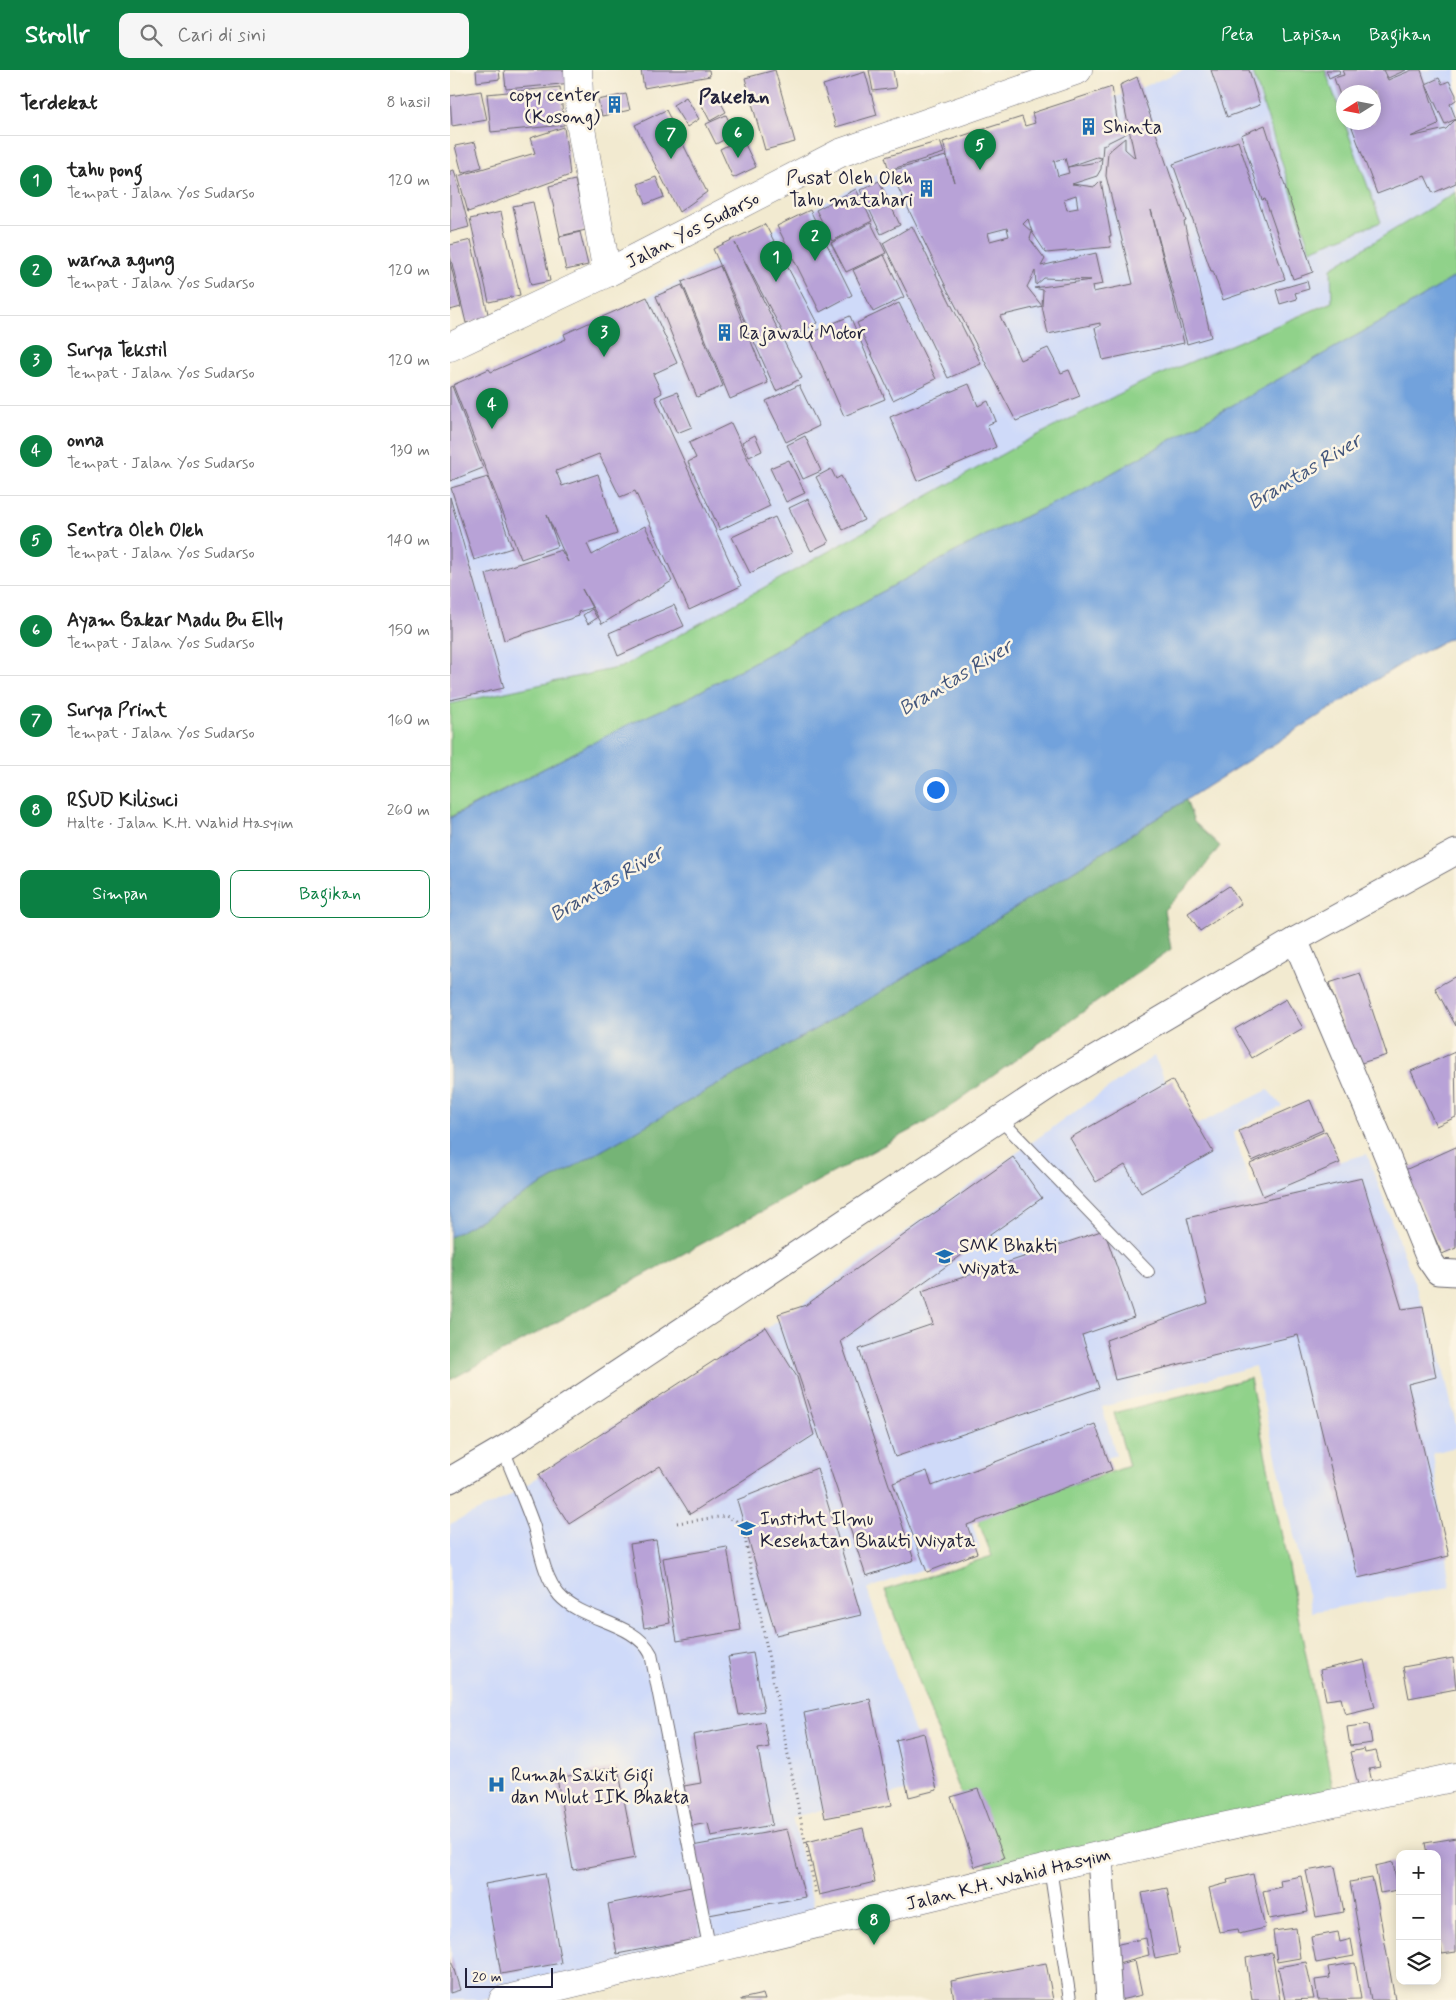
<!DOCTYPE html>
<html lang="id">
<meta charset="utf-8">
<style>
body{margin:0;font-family:Mynerve,sans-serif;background:#f6f6f6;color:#222}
.controls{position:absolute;right:15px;bottom:15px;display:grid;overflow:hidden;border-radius:10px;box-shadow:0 2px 12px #0003}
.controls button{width:45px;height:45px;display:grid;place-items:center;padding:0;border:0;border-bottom:1px solid #e0e0e0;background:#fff;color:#222;font:25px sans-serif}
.compass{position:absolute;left:886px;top:15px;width:45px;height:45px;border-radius:50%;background:#fff;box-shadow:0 2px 12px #0003;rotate:259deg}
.scale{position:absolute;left:15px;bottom:12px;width:88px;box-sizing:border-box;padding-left:5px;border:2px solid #22223b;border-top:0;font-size:14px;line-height:18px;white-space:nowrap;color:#22223b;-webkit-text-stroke:4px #fcf5e5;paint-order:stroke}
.you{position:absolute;left:485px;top:719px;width:18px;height:18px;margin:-12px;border:4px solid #fff;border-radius:50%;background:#1a73e8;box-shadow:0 0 0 8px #1a73e833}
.badge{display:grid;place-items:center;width:32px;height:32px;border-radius:50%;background:#0b8043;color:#fff;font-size:16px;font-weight:700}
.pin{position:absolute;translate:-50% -41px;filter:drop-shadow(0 1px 2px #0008)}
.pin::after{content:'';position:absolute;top:26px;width:18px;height:15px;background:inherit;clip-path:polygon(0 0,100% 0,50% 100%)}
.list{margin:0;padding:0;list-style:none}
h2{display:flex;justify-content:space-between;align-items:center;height:65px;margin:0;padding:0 20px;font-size:21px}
h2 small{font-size:16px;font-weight:400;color:#767676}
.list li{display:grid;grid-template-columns:32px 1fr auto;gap:15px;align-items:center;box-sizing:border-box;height:90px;padding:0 20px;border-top:1px solid #e0e0e0}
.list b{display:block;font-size:19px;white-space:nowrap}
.list p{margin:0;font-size:16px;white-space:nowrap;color:#767676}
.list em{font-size:16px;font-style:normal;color:#767676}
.actions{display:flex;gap:10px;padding:15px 20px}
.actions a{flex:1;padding:11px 0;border:1px solid #0b8043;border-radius:10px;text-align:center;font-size:18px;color:#0b8043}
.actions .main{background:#0b8043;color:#fff}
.icon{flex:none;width:28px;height:28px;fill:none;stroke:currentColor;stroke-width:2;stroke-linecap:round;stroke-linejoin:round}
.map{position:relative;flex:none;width:1006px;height:1930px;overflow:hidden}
header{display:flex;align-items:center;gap:30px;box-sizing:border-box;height:70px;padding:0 25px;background:#0b8043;color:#fff}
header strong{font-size:24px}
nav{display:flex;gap:28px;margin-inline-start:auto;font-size:18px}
.search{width:350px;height:45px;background:#f6f6f6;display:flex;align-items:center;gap:12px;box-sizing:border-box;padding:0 18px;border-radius:10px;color:#767676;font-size:19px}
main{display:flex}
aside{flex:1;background:#fff}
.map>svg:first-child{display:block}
</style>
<header>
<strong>Strollr</strong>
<div class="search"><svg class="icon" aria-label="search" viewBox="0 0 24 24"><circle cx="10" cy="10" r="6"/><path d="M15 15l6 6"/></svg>Cari di sini</div>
<nav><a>Peta</a><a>Lapisan</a><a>Bagikan</a></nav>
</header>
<main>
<aside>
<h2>Terdekat<small>8 hasil</small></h2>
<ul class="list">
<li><span class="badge">1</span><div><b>tahu pong</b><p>Tempat · Jalan Yos Sudarso</p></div><em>120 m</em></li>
<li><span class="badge">2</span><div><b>warna agung</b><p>Tempat · Jalan Yos Sudarso</p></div><em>120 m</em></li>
<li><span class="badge">3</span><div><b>Surya Tekstil</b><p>Tempat · Jalan Yos Sudarso</p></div><em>120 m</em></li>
<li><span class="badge">4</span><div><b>onna</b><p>Tempat · Jalan Yos Sudarso</p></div><em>130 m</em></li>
<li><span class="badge">5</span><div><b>Sentra Oleh Oleh</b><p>Tempat · Jalan Yos Sudarso</p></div><em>140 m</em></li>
<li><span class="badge">6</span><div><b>Ayam Bakar Madu Bu Elly</b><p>Tempat · Jalan Yos Sudarso</p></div><em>150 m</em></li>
<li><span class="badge">7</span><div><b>Surya Print</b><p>Tempat · Jalan Yos Sudarso</p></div><em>160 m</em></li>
<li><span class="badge">8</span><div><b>RSUD Kilisuci</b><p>Halte · Jalan K.H. Wahid Hasyim</p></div><em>260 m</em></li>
</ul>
<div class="actions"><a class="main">Simpan</a><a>Bagikan</a></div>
</aside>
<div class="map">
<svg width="1006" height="1930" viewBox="0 0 1006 1930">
<rect width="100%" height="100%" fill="#fcf5e5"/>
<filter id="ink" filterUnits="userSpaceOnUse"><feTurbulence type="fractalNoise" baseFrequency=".02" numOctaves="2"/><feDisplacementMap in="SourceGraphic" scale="10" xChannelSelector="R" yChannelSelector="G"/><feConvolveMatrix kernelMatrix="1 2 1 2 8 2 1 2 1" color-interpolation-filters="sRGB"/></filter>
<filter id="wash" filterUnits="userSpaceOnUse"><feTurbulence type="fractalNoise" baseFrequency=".0096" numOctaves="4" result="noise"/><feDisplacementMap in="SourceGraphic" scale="20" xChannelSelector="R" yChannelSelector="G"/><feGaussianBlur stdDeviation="1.12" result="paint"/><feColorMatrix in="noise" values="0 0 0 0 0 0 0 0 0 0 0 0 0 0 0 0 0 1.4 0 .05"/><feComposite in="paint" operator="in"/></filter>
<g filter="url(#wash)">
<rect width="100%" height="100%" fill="#f2ead0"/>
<g fill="#cfdaf9" fill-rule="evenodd">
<path d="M734,0H1006V122L881,198L882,231L691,313L574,372L171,597L0,634V323L220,216L441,97L678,23ZM894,22H924V52H894Z"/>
<path d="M704,986L738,1059L818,1020L832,1036L783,1062L801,1115L917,1084L989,1280L1006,1355V1377L983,1383L1000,1517L862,1542L805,1296L652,1337L666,1385L518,1440L530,1479L417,1519L482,1715L342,1747L367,1850L33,1930H0V1454L56,1428L330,1250Z"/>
</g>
<g fill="#90d28a" stroke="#597a62">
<path d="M802,0H875L931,152L860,180Z"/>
<path d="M1006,122V206L948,242L632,420L536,465L238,628L168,660L0,747V634L172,597L574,372L691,313L882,232L881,198Z"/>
<path d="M800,1308L886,1734L542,1807L435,1520L542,1486L527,1448L679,1396L664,1343Z"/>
</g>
<path fill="#74b476" stroke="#4b6b58" d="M736,730L744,752L770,776L745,809L714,840L721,879L484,1048L0,1310V1167L441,916Z"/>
<path fill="#72a2dc" stroke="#4a628c" d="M1006,206V565L959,589L441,916L0,1167V748L175,656L238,628L536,465L632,420L948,242Z"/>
<g id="blocks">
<g fill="#b8a2d7" fill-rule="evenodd">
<path d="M26,0H49L50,9L27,12Z"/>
<path d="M54,0H122L123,13L56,19Z"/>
<path d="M191,0H259L260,6L194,18Z"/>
<path d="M325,0L345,72L315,80L295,8Z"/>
<path d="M419,0H443L446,18L423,21Z"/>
<path d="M761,0H799L810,35L777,47Z"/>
<path d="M876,0H889L890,3L879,8Z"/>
<path d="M892,0H933L938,10L962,0H971L989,53L986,56L960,67L996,59L1006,49V113L983,123L975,106L927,124L900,52H924V22H894L893,34L884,8L894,5Z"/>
<path d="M934,0H956L938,8Z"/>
<path d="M415,2L427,45L386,57L373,15Z"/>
<path d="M687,7L736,151L734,152L761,267L737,274L701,140L734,273L653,290L645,258L650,256V253L598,264L592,236L593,220L584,218L641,210L594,208L586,215L585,201L577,217L592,236L550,246L570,290L598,278L611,303L619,300L630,326L566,351L497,219L440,101L496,86L504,112L493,72L572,47L575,56L585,53L582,43L662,17L667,49L677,63L653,75L651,99L647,106L622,114L645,117L651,111L661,166H659L661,177L596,183L582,162L578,149L573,154L582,162L580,169L595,189L591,196L646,183L653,214L642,216L643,222L683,214L656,106L658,82L675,68V79L685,88L670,15ZM647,87L652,88L647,92L618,97ZM615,88L619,103L608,106L604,91ZM626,125L628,138L617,140L614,129ZM557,158L559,166L540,171L538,163Z"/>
<path d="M989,8L992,14L999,11L1006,25V30L1000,34L1006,49L995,54L976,14Z"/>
<path d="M110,17L114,55L41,62L37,24Z"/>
<path d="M264,20L276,42L260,51L248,28Z"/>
<path d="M31,21L37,50L2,56L0,26Z"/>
<path d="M176,24L180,40L152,46L148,30Z"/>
<path d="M236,27L249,49L237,57L223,35Z"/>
<path d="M216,40L257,122L229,142L185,55Z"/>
<path d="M276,45L285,64L266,74L256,54Z"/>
<path d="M815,55L863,202L843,209L815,129L812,130L791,65Z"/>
<path d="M114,57L120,105L18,142L8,106L85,83L80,68Z"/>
<path d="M292,68L306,97L283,108L270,79Z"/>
<path d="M490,71L494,83L439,100L435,87Z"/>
<path d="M788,71L835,209L773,230L763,201H761L723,94Z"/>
<path d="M25,72L32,97L12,103L5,76Z"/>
<path d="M4,100L19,157L0,162V101Z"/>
<path d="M206,107L214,127L196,134L188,114Z"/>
<path d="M125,110L136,160L110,166L99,116Z"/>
<path d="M429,111L450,155L431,164L410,120Z"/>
<path d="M406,119L422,151L382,171L366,140Z"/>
<path d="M83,132L100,211L81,215L63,136Z"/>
<path d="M360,140L402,225L370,242L327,156Z"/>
<path d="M51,142L70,225L39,232L20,149Z"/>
<path d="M421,153L436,183L396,202L381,173Z"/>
<path d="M315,154L367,253L337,270L285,173L352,308L326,321L263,179Z"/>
<path d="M462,156L531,294L498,308L433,173Z"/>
<path d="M130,162L138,195L116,200L109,167Z"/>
<path d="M21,170L39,248L16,253L0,185V175Z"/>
<path d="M434,185L454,227L423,242L403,200Z"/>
<path d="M0,192L11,237L0,240Z"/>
<path d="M270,196L318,313L280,329L232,212Z"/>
<path d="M857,211L859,219L845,223L847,229L830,234L826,220Z"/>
<path d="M232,215L273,316L247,327L206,226Z"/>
<path d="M197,227L227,293L203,304L212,323L205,327L291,516L239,540L185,421L170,427L149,384L106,401L112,416L148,404L167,464L137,474L142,485L195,456L222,511L152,554L132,519L142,538L128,542L129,546L54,570L36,504L111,480L118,492L97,445L108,476L71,489L3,315L39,299L41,302L116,269L114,264Z"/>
<path d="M449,233L486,309L443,330L407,253Z"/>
<path d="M400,246L435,329L394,346L358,264Z"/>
<path d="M519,314L528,336L538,331L546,351L537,355L546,377L467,411L440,347Z"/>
<path d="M349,315L369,356L336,372L316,331Z"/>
<path d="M2,316L33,398L0,411V317Z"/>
<path d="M227,322L242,357L227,363L211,328Z"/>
<path d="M281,353L320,436L270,460L238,392L246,388L239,373Z"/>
<path d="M305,365L312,381L299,387L292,372Z"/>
<path d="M355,366L371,401L353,409L337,375Z"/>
<path d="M339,390L355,423L336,432L320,398Z"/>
<path d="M381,399L386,409L391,406L414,450L393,460L366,407Z"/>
<path d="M38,407L62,478L24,490L1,418Z"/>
<path d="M0,427L54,618L0,630Z"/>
<path d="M358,429L379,472L361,481L339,438Z"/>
<path d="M325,447L342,483L300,503L282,467Z"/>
<path d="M224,535L234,556L168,586L159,563Z"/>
<path d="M142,539L147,548L138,554L133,545Z"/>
<path d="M779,816L791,834L750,861L738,843Z"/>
<path d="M910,903L937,985L905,995L879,913Z"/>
<path d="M1006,906V956L985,918Z"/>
<path d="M836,929L853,958L802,988L785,959Z"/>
<path d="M1005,982L1006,1047L986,1056L961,1001Z"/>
<path d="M722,1010L763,1082L691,1123L675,1095L646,1112L620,1068Z"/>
<path d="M860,1030L873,1060L802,1091L789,1061Z"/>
<path d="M876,1061L890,1093L813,1126L800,1094Z"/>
<path d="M1006,1077V1178L992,1184L955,1100Z"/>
<path d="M563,1087L592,1128L391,1271L464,1490L416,1506L328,1244L356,1235Z"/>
<path d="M912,1108L952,1239L973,1236L986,1307L958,1314L999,1486L908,1508L848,1265L665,1310L656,1270L758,1233L737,1148Z"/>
<path d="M654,1160L684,1247L632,1265L649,1318L445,1387L409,1279L483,1254L472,1221Z"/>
<path d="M316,1257L347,1307L364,1365L240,1444L210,1396L119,1454L88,1405Z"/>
<path d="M645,1354L662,1400L517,1455L527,1483L477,1502L443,1413L477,1401L482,1416Z"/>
<path d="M367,1398L411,1545L326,1565L287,1430Z"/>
<path d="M206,1470L220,1553L194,1558L180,1474Z"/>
<path d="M277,1477L291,1560L227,1571L213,1488Z"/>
<path d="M303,1583L314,1641L289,1645L278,1587Z"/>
<path d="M1003,1588L1006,1619L959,1628L953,1597Z"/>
<path d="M914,1590L925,1637L895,1644L891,1628L876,1630L870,1600Z"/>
<path d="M420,1629L442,1735L375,1748L354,1643Z"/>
<path d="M314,1652L319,1677L308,1679L322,1755L261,1766L258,1753L242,1756L234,1716L251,1713L243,1665Z"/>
<path d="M919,1654L922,1673L900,1676L897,1657Z"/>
<path d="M474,1663L487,1720L459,1727L446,1670Z"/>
<path d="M914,1679L915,1683L926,1681L930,1697L919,1699L923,1716L909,1719L900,1682Z"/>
<path d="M168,1697L185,1788L123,1800L107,1708Z"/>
<path d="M528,1719L554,1788L525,1797L501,1727Z"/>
<path d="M413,1758L425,1812L369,1825L357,1772Z"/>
<path d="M337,1759L355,1827L259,1845L242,1776Z"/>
<path d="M1006,1768V1882L992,1884L987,1855V1784H977L975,1773Z"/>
<path d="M943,1792L948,1820L930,1823L925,1796Z"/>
<path d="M885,1796L894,1842L866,1847L856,1801Z"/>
<path d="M95,1803L111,1893L51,1904L35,1814Z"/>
<path d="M803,1804L815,1858L789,1864L788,1859L769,1862L759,1818L778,1813L777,1810Z"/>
<path d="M851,1806L858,1842L819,1849L813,1821L831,1817L830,1810Z"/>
<path d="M922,1808L928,1834L945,1930H921L900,1812Z"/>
<path d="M241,1817L251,1868L167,1884L158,1834Z"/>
<path d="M717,1818L729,1884L705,1889L692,1823Z"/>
<path d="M846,1858L850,1888L827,1892L823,1861Z"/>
<path d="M888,1862L890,1872L901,1869L904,1886L866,1893L861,1867Z"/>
<path d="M696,1868L699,1885L664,1894L660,1876Z"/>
<path d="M822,1883L830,1930H802L796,1888Z"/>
<path d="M0,1886L10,1920L0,1923Z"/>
<path d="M685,1891L692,1925L670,1930L660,1897Z"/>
<path d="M856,1892L864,1929L835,1930L828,1897Z"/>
<path d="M596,1893L603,1930H504L501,1911Z"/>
<path d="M905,1893L911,1929L868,1930L865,1910L880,1908L878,1897Z"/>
<path d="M313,1924L315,1930H291V1929Z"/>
</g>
</g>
</g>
<g filter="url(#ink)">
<use href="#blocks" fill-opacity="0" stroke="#6b686f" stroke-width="1"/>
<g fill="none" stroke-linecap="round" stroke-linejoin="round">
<defs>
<g id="lane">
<path d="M550,1049L698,1202"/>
<path d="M53,1379C63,1405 75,1431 84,1457C90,1479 94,1507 109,1525C133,1552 184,1551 201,1584L260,1881"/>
<path d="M600,1798L620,1930"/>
</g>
<g id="street">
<path d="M845,870L931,1071L979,1189L988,1202L1006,1203"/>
<path d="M0,1410L58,1376L602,1014L845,870L1006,782"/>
<path d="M650,1786L659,1930"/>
</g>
<g id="secondary">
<path d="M128,0L130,53L157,203"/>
<path d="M0,277L157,203L390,83L628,0"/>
<path d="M53,1930L730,1766L1006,1707"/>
</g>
</defs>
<use href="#lane" stroke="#6b686f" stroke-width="14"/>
<use href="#street" stroke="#6b686f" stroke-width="27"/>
<use href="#secondary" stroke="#6b686f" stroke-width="29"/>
<path stroke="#6b686f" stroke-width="3" stroke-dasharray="1 4" stroke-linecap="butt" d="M227,1453L276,1446L286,1451L295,1468L366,1826"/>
<use href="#lane" stroke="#fff" stroke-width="12"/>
<use href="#street" stroke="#fff" stroke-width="25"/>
<use href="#secondary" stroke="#fff" stroke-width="28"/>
</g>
</g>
<defs>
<symbol id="building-bare" viewBox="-9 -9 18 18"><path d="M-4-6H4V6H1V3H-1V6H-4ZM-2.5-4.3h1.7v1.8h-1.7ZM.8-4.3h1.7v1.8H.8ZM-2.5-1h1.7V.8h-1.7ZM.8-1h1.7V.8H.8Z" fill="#1f6fb2" stroke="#fcf5e5" stroke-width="2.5" paint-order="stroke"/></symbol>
<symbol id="school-bare" viewBox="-9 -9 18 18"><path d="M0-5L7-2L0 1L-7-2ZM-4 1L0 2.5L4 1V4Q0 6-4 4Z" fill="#1f6fb2" stroke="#fcf5e5" stroke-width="2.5" paint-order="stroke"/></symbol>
<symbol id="university-bare" viewBox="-9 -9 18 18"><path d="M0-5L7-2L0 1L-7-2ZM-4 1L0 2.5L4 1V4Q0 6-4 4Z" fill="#1f6fb2" stroke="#fcf5e5" stroke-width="2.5" paint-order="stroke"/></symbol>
<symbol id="hospital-bare" viewBox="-9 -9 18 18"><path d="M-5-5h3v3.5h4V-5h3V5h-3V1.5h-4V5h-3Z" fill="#1f6fb2" stroke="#fcf5e5" stroke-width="2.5" paint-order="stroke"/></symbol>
</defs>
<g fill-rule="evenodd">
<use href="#building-bare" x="152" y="22" width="25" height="25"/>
<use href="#building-bare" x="626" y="44" width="25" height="25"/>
<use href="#building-bare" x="464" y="106" width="25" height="25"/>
<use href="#building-bare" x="262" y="250" width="25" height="25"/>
<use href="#school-bare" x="482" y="1174" width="25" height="25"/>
<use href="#university-bare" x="284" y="1446" width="25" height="25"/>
<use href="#hospital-bare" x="34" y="1702" width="25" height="25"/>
</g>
<g text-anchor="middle" stroke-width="5" stroke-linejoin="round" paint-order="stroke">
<g font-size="19" fill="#22223b" stroke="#fcf5e5" text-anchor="start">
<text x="150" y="31" text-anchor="end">copy center<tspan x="150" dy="22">(Kosong)</tspan></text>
<text x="653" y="63">Shinta</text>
<text x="463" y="114" text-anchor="end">Pusat Oleh Oleh<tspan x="463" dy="22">Tahu matahari</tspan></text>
<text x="289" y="269">Rajawali Motor</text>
<text x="509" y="1182">SMK Bhakti<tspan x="509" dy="22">Wiyata</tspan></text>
<text x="310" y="1455">Institut Ilmu<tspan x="310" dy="22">Kesehatan Bhakti Wiyata</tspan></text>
<text x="61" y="1711">Rumah Sakit Gigi<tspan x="61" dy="22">dan Mulut IIK Bhakta</tspan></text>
</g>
<g font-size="19" fill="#22223b" stroke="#fcf5e5">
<text transform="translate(242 159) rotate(-27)" y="7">Jalan Yos Sudarso</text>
<text transform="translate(558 1808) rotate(-14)" y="7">Jalan K.H. Wahid Hasyim</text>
</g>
<g font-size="20" font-style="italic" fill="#42557b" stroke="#fcf5e5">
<text transform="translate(854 401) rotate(-31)" y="7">Brantas River</text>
<text transform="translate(505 607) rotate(-31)" y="7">Brantas River</text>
<text transform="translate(156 813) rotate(-31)" y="7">Brantas River</text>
</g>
<g font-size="21" font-weight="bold" fill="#22223b" stroke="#fcf5e5">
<text x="284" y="33">Pakelan</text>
</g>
</g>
</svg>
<div class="controls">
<button>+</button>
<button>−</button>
<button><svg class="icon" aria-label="layers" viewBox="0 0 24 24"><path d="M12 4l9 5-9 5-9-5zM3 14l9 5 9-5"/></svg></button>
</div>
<svg class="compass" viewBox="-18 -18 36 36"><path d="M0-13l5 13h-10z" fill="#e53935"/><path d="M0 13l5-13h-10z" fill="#767676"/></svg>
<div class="scale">20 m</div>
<div class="you"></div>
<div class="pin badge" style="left:326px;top:212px">1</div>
<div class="pin badge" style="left:365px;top:191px">2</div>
<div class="pin badge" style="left:154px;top:287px">3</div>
<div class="pin badge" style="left:42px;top:359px">4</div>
<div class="pin badge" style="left:530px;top:100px">5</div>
<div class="pin badge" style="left:288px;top:88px">6</div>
<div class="pin badge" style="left:221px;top:89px">7</div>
<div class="pin badge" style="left:424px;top:1875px">8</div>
</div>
</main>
